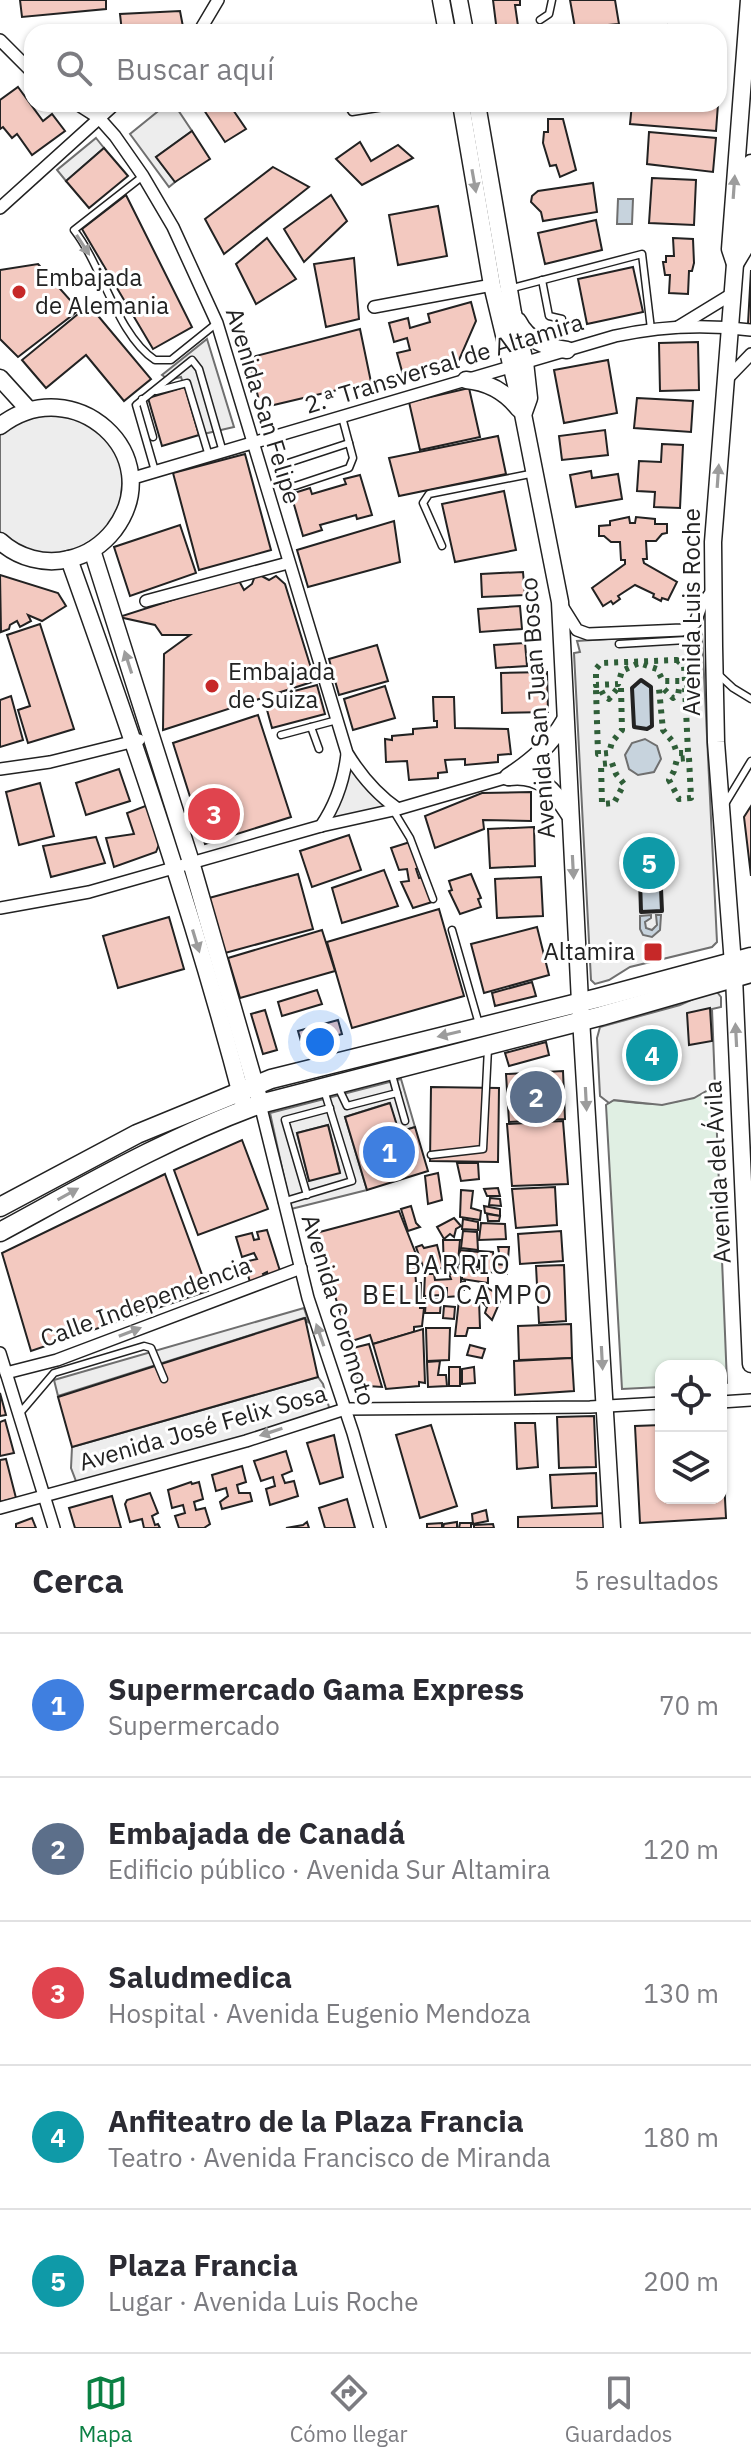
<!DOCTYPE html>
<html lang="es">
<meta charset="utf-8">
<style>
body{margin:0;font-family:"IBM Plex Sans",sans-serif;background:#f7f7f7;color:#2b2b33}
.controls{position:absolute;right:24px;bottom:24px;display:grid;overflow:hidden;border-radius:16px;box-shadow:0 2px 6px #0004}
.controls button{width:72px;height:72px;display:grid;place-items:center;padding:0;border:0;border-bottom:2px solid #e1e1e2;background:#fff;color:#2b2b33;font:40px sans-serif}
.you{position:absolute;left:320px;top:1042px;width:28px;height:28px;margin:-20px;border:6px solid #fff;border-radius:50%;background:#1a73e8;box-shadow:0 0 0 12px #1a73e833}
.badge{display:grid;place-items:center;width:52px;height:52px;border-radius:50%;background:#0b8043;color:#fff;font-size:26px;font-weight:700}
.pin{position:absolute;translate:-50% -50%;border:4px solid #fff;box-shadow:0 2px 8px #0006}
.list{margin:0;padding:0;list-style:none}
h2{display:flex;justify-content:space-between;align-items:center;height:104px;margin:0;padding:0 32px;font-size:34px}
h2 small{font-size:26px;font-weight:400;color:#7c7c81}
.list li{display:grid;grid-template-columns:52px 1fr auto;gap:24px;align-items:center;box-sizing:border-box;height:144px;padding:0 32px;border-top:2px solid #e1e1e2}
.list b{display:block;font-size:30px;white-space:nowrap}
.list p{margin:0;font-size:26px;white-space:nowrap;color:#7c7c81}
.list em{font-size:26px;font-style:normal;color:#7c7c81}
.icon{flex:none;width:44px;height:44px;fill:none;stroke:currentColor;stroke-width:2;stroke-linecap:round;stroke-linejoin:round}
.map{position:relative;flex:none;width:751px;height:1528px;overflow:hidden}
.search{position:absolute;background:#fff;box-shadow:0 2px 6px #0004;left:24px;right:24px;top:24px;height:88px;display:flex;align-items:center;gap:20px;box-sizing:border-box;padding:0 28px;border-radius:24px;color:#7c7c81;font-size:30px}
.sheet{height:824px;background:#fff}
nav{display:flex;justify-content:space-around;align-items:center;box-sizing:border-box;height:112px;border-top:2px solid #e1e1e2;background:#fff;font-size:22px;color:#7c7c81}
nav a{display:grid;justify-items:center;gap:4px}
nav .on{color:#0b8043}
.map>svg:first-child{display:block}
</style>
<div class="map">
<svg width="751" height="1528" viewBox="0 0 751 1528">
<rect width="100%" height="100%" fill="#fff"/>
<path fill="#e0efe3" stroke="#6f6f6f" stroke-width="2" d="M715,1086L727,1383L721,1384V1366H661V1387L622,1389L606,1105L613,1100C655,1106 677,1107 715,1086Z"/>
<g fill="#ededed" stroke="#6f6f6f" stroke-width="2" fill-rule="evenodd">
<path d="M167,104H174L192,131L156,157L175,182L169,187L130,134Z"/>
<path d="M96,138L104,148L66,181L57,170Z"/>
<path d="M207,339L234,427L199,435L181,377L169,380L162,375Z"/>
<path d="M75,410L125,456L118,525L57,561L0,541V426L9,419Z"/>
<path d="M702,633L717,942L712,947L630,967L609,980L595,984L591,980L574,653L580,652L577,641Z"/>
<path d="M347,753L398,809L321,826Z"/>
<path d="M709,992H717L721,997V1007L712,1009L715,1086L694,1098L662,1105L614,1100L609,1103L600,1096L597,1038L600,1027L680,1005ZM657,1035H665L669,1039V1049L663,1053L672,1051V1058L663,1060L664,1074H655L641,1067L631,1051L630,1048L643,1046L644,1038L651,1037L652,1043Z"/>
<path d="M401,1079L415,1127L399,1132L389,1103L345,1117L367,1190L291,1209L270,1113ZM328,1125L340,1172L309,1180L297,1133Z"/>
<path d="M304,1308L309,1323L304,1318L58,1396L54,1380Z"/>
<path d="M318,1377L323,1384L331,1415L79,1489L71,1468L72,1447Z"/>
</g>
<g fill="#c7d3dd" stroke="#6f6f6f" stroke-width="2">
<path d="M618,199H633L632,224H617Z"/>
<path d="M641,680L651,687L652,726L647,729L634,727L632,688Z"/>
<path d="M645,739L657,746L661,759L654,772L638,775L629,769L625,755L632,743Z"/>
<path d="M643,842L659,844L662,911L641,912L639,846Z"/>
<path d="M651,915V918L645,922L646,928L652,930L657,925L656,915H661L660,930L652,937L643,935L640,929V916Z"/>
</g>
<g fill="#f3c9c0" stroke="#222" stroke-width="2">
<path d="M20,0H106V9L22,17Z"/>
<path d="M493,0H520V5H515L518,26H520L521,32H497Z"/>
<path d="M570,0H615L619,24L575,28Z"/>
<path d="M180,11L184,32H122L120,14Z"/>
<path d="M667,25L671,29L689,31L693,27L697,32H658Z"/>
<path d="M18,87L43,121L52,114L65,131L32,155L17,134L12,138L3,127L0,129V100Z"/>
<path d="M200,104H229L246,129L225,142Z"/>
<path d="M632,104H718L716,131L630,124Z"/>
<path d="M548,119H563L576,170L560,177L556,165L550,166L543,143L544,132H548Z"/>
<path d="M192,131L210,159L175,182L156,157Z"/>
<path d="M649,132L716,138L713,172L647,164Z"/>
<path d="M360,142L371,161L398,145L413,158L362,185L336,159Z"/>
<path d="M104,148L128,176L89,208L66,181Z"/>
<path d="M273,167L309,187L224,254L205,219Z"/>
<path d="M652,178L696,180L694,225L649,223Z"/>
<path d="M593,183L597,212L543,221L541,212L531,202L532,196L538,191Z"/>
<path d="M126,195L192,327L153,349L82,229Z"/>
<path d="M331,195L347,221L304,262L284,229Z"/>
<path d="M438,206L447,256L398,265L389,215Z"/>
<path d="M596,220L602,250L545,264L538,233Z"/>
<path d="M267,238L296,279L256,304L236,264Z"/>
<path d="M673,238L693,239L694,263L692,271H689L688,294L669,293L670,275H665L663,262H666V256H674Z"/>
<path d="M354,258L359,319L326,327L314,264Z"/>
<path d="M38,264L79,310L18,357L0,339V270Z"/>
<path d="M633,267L643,312L587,324L578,279Z"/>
<path d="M751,270V324H748Z"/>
<path d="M471,302L476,321L459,360L403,375L397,353L410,350L407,338L394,342L389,323L408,318L410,328L430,322L428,314Z"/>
<path d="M89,305L151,379L124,401L86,355L46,388L22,360Z"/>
<path d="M360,329L371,382L261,408L248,358Z"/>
<path d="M698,342L699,390L660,391L659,343Z"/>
<path d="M608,360L617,413L564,423L554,370Z"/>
<path d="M185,387L199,435L162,446L148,398Z"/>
<path d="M469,388L480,437L420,450L409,402Z"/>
<path d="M637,398L693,401L691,432L634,428Z"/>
<path d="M605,430L608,455L562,460L559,436Z"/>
<path d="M498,436L506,474L399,496L389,458Z"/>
<path d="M662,444L683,445L680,508L654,507L655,492L637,491L639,461L661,462Z"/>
<path d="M245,454L271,550L199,570L173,473Z"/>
<path d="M591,471L592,478L618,474L622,499L576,507L570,475Z"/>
<path d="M360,475L372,515L357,519L356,515L320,525L322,530L303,536L291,494L310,488L312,494L346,484L344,479Z"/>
<path d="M504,491L516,550L455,562L442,504Z"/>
<path d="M629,517L630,523H635L636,517L655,519V524H667V533L662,534L656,541H646L647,559H643L644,563L677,582L668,600L662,598L661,601L653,597L654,594L635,585L618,596L620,599L613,604L611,601L603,606L592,588L625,564V560H621L620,542H611L604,536H599V526L610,525V521Z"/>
<path d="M394,521L400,562L308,587L297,550Z"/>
<path d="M180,525L196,573L130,596L114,547Z"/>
<path d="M523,572L525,595L482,597L481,574Z"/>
<path d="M256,573L269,580L276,576L285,584L315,681L163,730L164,654L190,635H162L155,625L119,617L238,579L244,590L252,584Z"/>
<path d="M0,575L58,593L66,606L42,621L28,615L31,621L20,627L17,621L10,625L9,629L1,632Z"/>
<path d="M520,606L522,629L480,632L478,609Z"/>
<path d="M40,624L74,729L28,743L18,710L30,706L7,635Z"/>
<path d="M525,643L527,666L496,668L494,645Z"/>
<path d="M377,645L388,681L339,695L329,659Z"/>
<path d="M547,672L548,712L502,713L501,673Z"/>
<path d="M317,685L325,714L272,728L264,699Z"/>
<path d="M385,686L395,718L353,730L344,699Z"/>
<path d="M11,696L23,740L0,747V700Z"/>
<path d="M433,697H454L455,728L508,729L511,754L498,755V762L465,765V759L445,760L447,772L438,773V778L409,780L407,761L386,762L385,739L392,740V736L413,734V729L437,727V721H434Z"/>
<path d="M258,715L291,817L205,844L173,743Z"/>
<path d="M119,769L130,801L86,815L76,783Z"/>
<path d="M40,783L54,836L19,845L6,792Z"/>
<path d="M531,792V821L483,820L484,829L435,848L425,816L482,793Z"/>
<path d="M148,805L160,842L156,852L114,867L106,838L134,834L127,813Z"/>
<path d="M751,806V876L744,817Z"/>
<path d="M534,827L535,866L490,868L488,829Z"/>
<path d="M349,835L361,870L312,887L300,851Z"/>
<path d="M96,837L105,863L51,877L43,846Z"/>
<path d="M410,842L419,868L416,869L419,878L423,877L432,902L413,908L401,882L409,881L407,869L399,870L391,848Z"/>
<path d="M384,870L398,906L342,923L332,888Z"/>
<path d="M298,874L313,929L225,953L209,898Z"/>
<path d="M471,874L481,898L478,899L481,907L460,914L449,891L452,890L449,881Z"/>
<path d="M541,877L543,916L497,918L495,879Z"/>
<path d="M439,909L464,996L352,1028L327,942Z"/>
<path d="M169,917L184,969L118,988L103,936Z"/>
<path d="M537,927L549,975L484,993L471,944Z"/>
<path d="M322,930L335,971L240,998L228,958Z"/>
<path d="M532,982L536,996L495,1006L492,993Z"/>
<path d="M317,990L322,1004L282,1016L278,1002Z"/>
<path d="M710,1008L712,1041L689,1045L687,1013Z"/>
<path d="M265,1010L277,1050L263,1054L251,1014Z"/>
<path d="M338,1020L342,1034L302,1045L298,1031Z"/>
<path d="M546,1042L549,1055L509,1066L505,1053Z"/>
<path d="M563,1071L565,1119L509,1122L506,1074Z"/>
<path d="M431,1087L499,1088L498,1162L430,1161Z"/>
<path d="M390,1103L399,1132L415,1127L428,1171L367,1190L345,1117Z"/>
<path d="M563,1121L568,1184L512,1186L507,1124Z"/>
<path d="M328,1125L340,1173L309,1181L297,1133Z"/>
<path d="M242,1140L268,1209L198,1235L174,1170Z"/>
<path d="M457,1163H478L479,1179L461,1181Z"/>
<path d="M438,1173L442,1200L428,1204L425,1176Z"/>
<path d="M165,1174L208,1291L31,1351L2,1253Z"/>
<path d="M555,1187L557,1225L516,1228L512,1189Z"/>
<path d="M498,1188L500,1196H487L484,1189Z"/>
<path d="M461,1190L473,1191L471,1208L481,1211L480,1220L460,1217Z"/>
<path d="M490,1198L500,1199L501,1206L489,1205Z"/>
<path d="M411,1206L416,1223L420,1227L408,1231L401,1209Z"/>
<path d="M484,1206L500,1209V1216L485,1213Z"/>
<path d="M399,1211L421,1267L415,1269L416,1283H421L420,1308H424L422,1326L414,1327V1332L373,1344L370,1335L349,1342L316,1233Z"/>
<path d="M487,1214L500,1216L499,1221H488Z"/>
<path d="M454,1218L461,1226L456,1229L454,1237L450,1234L444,1239L437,1227Z"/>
<path d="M463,1219L478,1222V1230L462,1229Z"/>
<path d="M481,1223L505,1224L506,1239L479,1240Z"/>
<path d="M267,1230L281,1274L268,1277L267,1272L263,1274L265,1278L250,1282L244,1262L257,1259L254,1253L242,1257L236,1237L252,1233L254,1240L259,1239L257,1232Z"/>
<path d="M463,1231L477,1232L478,1250L461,1248Z"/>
<path d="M561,1231L563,1261L520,1264L518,1234Z"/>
<path d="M443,1240H460L457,1273L444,1272Z"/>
<path d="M422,1245L424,1248L437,1245L443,1268L425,1272L416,1247Z"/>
<path d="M498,1247H509L508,1259H500Z"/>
<path d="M460,1250L479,1252L478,1267L459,1264Z"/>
<path d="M480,1251L493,1252L494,1264L507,1265V1274L480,1271Z"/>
<path d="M564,1265L566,1321L539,1323L536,1266Z"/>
<path d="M462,1266L488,1273V1283L462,1279Z"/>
<path d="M425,1274H434L435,1280L451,1279L449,1274H461V1282L465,1281L464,1290H460V1296L447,1297V1288H442V1295L424,1296Z"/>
<path d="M486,1287L502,1297L492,1320L485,1313L487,1307L480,1299Z"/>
<path d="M426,1299L441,1300L440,1313H425Z"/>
<path d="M459,1300H479L480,1328H468L466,1336H455Z"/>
<path d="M444,1306L455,1307L454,1319L443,1318Z"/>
<path d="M305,1318L318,1377L72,1447L58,1397Z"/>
<path d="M571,1324L572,1358L519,1360L518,1326Z"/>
<path d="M426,1328H450L449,1360L427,1361Z"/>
<path d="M423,1329L425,1383L419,1382V1386L386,1389L373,1344Z"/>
<path d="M369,1344L382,1387L367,1386L358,1380L349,1349Z"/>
<path d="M470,1345L485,1349L482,1358L467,1355Z"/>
<path d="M572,1358L574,1391L515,1395L514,1361Z"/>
<path d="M440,1361L438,1375H446L447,1386L428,1387L427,1362Z"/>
<rect x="449" y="1367" width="11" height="19"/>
<path d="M474,1367L475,1383L462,1384V1369Z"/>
<path d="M0,1393L6,1415L0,1416Z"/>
<path d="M594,1416L596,1467L559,1468L557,1417Z"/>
<path d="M5,1420L14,1453L0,1456V1422Z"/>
<path d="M721,1422L726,1518L640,1523L635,1426L661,1425V1498H721Z"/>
<path d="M515,1423H535L538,1467L517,1469Z"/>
<path d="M431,1425L457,1506L420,1518L396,1435Z"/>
<path d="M334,1435L343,1477L320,1484L307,1443Z"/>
<path d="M286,1451L292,1471L282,1475L285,1483L294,1481L298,1496L270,1505L266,1489L275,1486L273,1477L261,1481L254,1461Z"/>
<path d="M6,1459L16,1498L0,1502V1460Z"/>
<path d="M242,1466L246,1482L237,1485L239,1493H250L252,1501L222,1509L220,1502L228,1496L226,1488L216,1491L212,1475Z"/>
<path d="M596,1473L597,1506L552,1508L550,1475Z"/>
<path d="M191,1482L192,1484L199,1482L203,1499L194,1502L196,1510L205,1508L210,1524L204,1528H179L175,1516L185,1513L183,1505L172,1508L168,1490Z"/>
<path d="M150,1493L158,1513L152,1516L155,1525L158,1524L160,1528H144L142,1519L130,1522L125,1504L127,1500Z"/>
<path d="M112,1496L121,1528H75L69,1508Z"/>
<path d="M347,1499L355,1528H325L319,1508Z"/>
<path d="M486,1510L488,1521L473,1524L472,1514Z"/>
<path d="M605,1513V1528H518V1517Z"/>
<path d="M32,1518L36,1528H16V1524Z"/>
<path d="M307,1522L309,1528H286L303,1525Z"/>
<path d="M457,1522V1528H443L444,1524Z"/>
<path d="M442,1523V1528H427V1524Z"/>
<path d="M460,1523H471V1528H459Z"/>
<path d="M493,1524L494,1528H474V1525Z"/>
</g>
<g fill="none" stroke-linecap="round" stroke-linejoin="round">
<defs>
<g id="lane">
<path d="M540,20L549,14L552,0"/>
<path d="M347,104L352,112L403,104"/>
<path d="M143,176L74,230C103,267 117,335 155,360H171L217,323"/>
<path d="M542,280L549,316L562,319"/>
<path d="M509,289L642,254L651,329"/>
<path d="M156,391L187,383L209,456"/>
<path d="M142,399L153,437"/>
<path d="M285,464L349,443"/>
<path d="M155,471L136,405L192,360L199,369L223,452"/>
<path d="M295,486L349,468L353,458L342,417"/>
<path d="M442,546L423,503L429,494L535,473"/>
<path d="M619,644L686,640L693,632L694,625"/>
<path d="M719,675L733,688L751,699"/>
<path d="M311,727L319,749"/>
<path d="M281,735L337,720"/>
<path d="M725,804L751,761"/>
<path d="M393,810L410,838L433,899"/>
<path d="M452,930L479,1024"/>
<path d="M338,1087L347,1106L397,1093L392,1075"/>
<path d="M397,1093L405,1121"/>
<path d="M431,1155L483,1149L488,1048"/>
<path d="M307,1195L285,1120L330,1108"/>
<path d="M282,1202L352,1181L324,1090"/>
<path d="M20,1413L54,1373L144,1346L151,1348L164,1379"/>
</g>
<g id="street">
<path d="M199,32L218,0"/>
<path d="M0,40L32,72"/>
<path d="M77,104L99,118L115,136L143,176L173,227L217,323L347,753C361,776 376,794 398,809"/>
<path d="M0,208L115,104"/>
<path d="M374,307L492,285"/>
<path d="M678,327L732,294"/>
<path d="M724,382L751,354"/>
<path d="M130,479L615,336C660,326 705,324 751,330"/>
<path d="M146,601L288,563"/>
<path d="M562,606L577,630L588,634L682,630L695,623L701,606L713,590"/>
<path d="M0,769L50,762L139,740"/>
<path d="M321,826C336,804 344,780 347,754"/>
<path d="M0,908L89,892L321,826L398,809L508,777"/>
<path d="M260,1104L308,1298L353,1433L380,1528"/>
<path d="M0,1353L54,1528"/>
<path d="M6,1373L57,1360L301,1268"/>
<path d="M721,1402L751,1400"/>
<path d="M0,1508L246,1441L345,1409L590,1407L661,1403"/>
</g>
<g id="secondary">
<path d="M441,0L447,32"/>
<path d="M459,0L465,32"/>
<path d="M749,0L730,249L735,264L713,542L714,646L716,742L734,977L751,1364"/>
<path d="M461,104L492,285L523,414L560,602L580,1002L612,1528"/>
<path d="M477,104L513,313L525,362L529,398L524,412"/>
<path d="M735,264L744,249L751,163"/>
<path d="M518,321C528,341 546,347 567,350"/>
<path d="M0,378L29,410"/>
<path d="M466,380C488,382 505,391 519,409"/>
<path d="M0,426C73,369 170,455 114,530C103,544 87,555 69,559C45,565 18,558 0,541"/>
<path d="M92,550L191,862L258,1095"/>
<path d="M69,559C133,738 195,918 243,1102"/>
<path d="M508,777C532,761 550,746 565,720"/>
<path d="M509,777C540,773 554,790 569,814"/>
</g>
<g id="primary">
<path d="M0,1207L137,1134L271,1079L598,998L751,957"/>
<path d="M0,1232C85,1186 169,1137 260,1104L601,1016L751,973"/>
</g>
</defs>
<use href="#lane" stroke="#222" stroke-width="9"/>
<use href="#street" stroke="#222" stroke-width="14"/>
<use href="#secondary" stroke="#222" stroke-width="19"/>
<use href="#primary" stroke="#222" stroke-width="21"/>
<use href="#lane" stroke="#fff" stroke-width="6"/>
<use href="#street" stroke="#fff" stroke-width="11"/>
<use href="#secondary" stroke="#fff" stroke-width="16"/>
<use href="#primary" stroke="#fff" stroke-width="18"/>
<g stroke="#2f5e38" stroke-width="6" stroke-dasharray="4 6" stroke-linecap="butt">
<path d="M677,660L684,666L685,681H663L657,669L639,663L622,671L618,684L596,685V669L601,663Z"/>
<path d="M621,688L622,730L612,742L609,753L598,754L596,690H601L604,696L609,699L617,689Z"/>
<path d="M685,688L688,753H677L673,742L663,730L659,689H664L673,698L678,695L679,689Z"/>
<path d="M689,758L691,798L679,799L669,780L674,771L677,759Z"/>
<path d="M612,763L616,774L624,784L614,803L602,804L601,764Z"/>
</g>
<g stroke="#222" stroke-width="4">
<path d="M641,680L651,687L652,726L647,729L634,727L632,688Z"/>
<path d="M643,842L659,844L662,911L641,912L639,846Z"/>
</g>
</g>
<defs><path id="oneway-solid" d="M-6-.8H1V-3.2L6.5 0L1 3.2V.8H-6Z" transform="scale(2)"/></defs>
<g fill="#9c9c9c">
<use href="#oneway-solid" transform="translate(474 181) rotate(80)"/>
<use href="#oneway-solid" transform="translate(734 187) rotate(-86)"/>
<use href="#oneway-solid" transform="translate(83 245) rotate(57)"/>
<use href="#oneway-solid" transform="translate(718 476) rotate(-86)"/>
<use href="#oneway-solid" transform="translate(128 662) rotate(-108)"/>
<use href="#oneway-solid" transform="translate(573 867) rotate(87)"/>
<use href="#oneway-solid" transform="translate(196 941) rotate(73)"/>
<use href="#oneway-solid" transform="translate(449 1034) rotate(167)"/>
<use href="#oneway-solid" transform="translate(736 1035) rotate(-93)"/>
<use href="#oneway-solid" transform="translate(586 1099) rotate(87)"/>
<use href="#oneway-solid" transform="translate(68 1194) rotate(-29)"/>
<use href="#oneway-solid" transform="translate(130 1332) rotate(-21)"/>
<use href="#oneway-solid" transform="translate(320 1335) rotate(-109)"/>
<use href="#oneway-solid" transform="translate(602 1358) rotate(87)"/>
<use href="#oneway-solid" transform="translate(271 1432) rotate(162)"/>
</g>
<g fill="#c62828" stroke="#fff" stroke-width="3">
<circle cx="19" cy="292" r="8"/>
<circle cx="212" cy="686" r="8"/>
<rect x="643" y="942" width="20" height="20" rx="4"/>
</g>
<g text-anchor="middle" stroke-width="6" stroke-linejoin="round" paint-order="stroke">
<g font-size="24" fill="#222" stroke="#fff" text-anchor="start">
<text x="35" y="286">Embajada<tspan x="35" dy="28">de Alemania</tspan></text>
<text x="228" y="680">Embajada<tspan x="228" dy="28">de Suiza</tspan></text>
<text x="635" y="960" text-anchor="end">Altamira</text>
</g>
<g font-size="24" fill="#222" stroke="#fff">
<text transform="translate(444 364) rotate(-17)" y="8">2.ª Transversal de Altamira</text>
<text transform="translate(263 406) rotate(73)" y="8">Avenida San Felipe</text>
<text transform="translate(692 612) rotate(-90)" y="8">Avenida Luis Roche</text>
<text transform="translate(538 708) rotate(-94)" y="8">Avenida San Juan Bosco</text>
<text transform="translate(718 1172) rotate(-93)" y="8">Avenida del Ávila</text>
<text transform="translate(146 1302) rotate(-20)" y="8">Calle Independencia</text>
<text transform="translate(338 1310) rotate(73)" y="8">Avenida Coromoto</text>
<text transform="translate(203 1428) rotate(-16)" y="8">Avenida José Felix Sosa</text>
</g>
<g font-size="26" letter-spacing="2" fill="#222" stroke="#fff">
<text x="458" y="1274">BARRIO<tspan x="458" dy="30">BELLO CAMPO</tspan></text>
</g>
</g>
</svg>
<div class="controls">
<button><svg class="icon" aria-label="locate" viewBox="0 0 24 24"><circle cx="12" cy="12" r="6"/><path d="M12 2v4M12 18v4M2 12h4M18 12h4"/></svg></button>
<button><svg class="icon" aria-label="layers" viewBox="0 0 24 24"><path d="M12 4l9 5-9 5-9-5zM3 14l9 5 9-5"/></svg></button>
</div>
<div class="you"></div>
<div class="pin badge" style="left:389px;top:1152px;background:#3f7fe0">1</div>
<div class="pin badge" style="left:536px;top:1097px;background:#5c6f8a">2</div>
<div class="pin badge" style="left:214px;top:814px;background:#e0444e">3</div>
<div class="pin badge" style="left:652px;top:1055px;background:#0f9aa8">4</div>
<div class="pin badge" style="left:649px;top:863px;background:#0f9aa8">5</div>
<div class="search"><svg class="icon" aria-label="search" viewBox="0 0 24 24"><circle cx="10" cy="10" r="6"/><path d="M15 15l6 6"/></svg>Buscar aquí</div>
</div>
<section class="sheet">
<h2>Cerca<small>5 resultados</small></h2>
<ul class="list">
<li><span class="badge" style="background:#3f7fe0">1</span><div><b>Supermercado Gama Express</b><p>Supermercado</p></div><em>70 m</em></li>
<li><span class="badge" style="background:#5c6f8a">2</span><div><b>Embajada de Canadá</b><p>Edificio público · Avenida Sur Altamira</p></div><em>120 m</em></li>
<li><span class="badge" style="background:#e0444e">3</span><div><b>Saludmedica</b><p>Hospital · Avenida Eugenio Mendoza</p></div><em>130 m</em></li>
<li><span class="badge" style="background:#0f9aa8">4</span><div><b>Anfiteatro de la Plaza Francia</b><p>Teatro · Avenida Francisco de Miranda</p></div><em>180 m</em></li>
<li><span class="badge" style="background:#0f9aa8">5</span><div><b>Plaza Francia</b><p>Lugar · Avenida Luis Roche</p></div><em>200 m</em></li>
</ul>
</section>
<nav>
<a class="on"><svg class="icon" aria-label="map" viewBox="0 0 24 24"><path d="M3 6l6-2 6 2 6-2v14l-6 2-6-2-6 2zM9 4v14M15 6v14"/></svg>Mapa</a>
<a><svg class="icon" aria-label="directions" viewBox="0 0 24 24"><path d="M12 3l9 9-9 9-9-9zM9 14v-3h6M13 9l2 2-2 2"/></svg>Cómo llegar</a>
<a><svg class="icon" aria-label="saved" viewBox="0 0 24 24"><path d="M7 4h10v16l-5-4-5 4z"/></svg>Guardados</a>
</nav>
